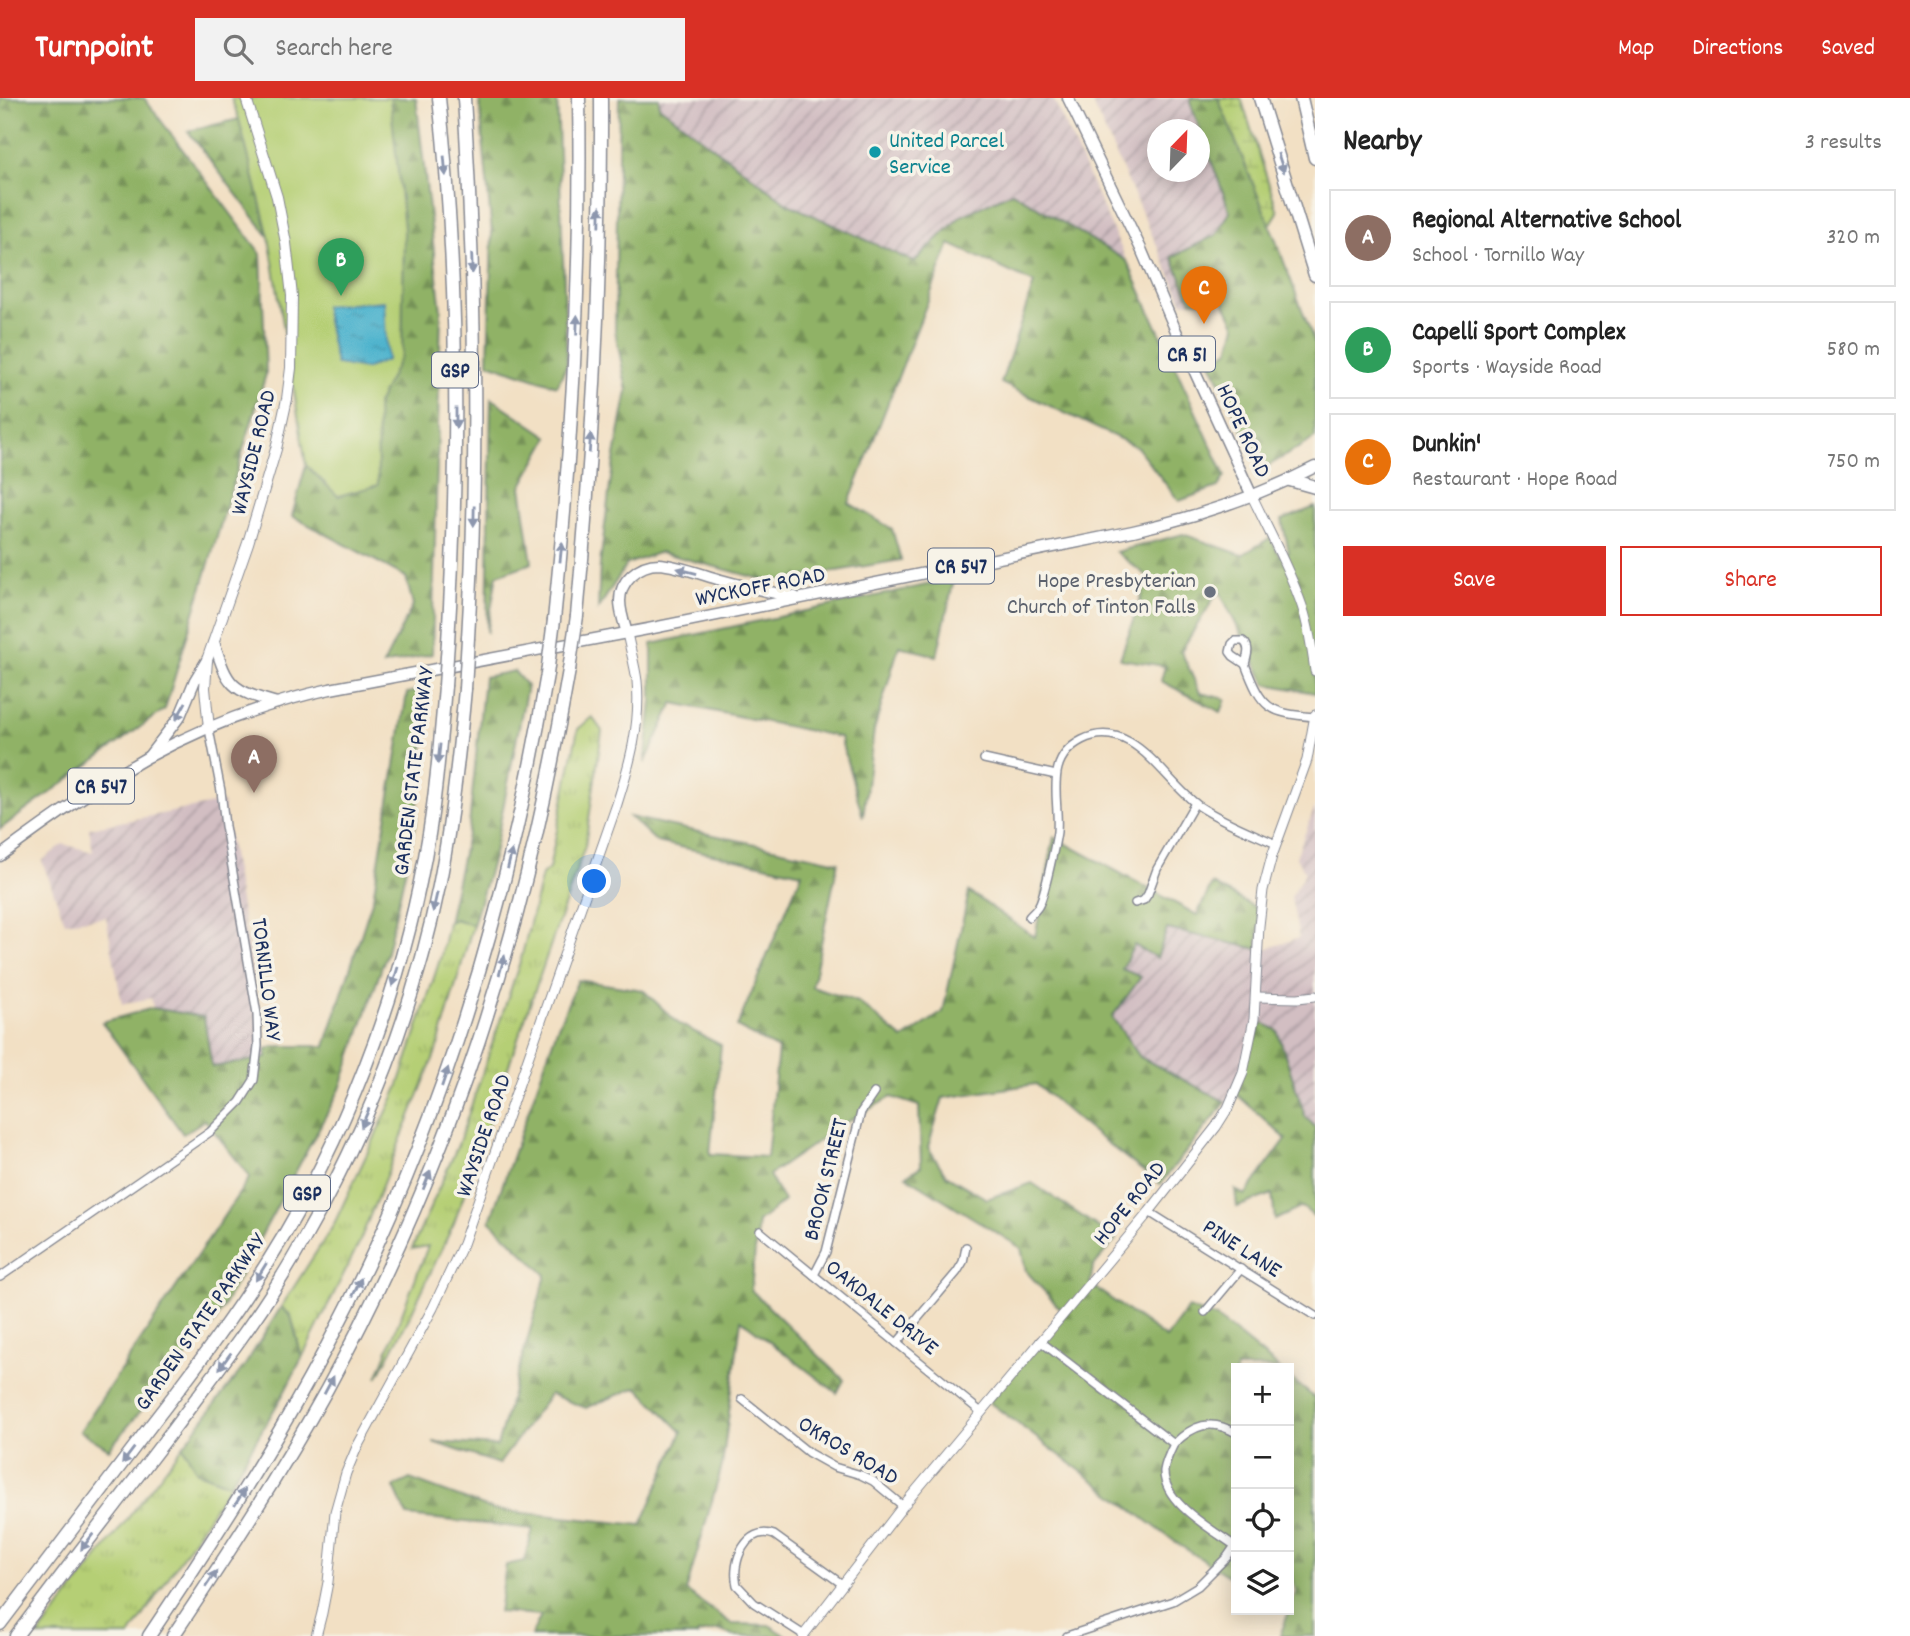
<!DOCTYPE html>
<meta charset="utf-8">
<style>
body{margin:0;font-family:Dekko,sans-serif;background:#f2f2f2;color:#222}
.controls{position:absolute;right:21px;bottom:21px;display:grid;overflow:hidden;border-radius:0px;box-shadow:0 4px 18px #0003}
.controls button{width:63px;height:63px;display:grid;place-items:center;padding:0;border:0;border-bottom:2px solid #e0e0e0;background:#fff;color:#222;font:35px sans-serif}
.compass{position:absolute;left:1147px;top:21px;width:63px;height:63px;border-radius:50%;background:#fff;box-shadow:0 4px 18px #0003;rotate:23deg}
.you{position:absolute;left:595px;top:784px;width:24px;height:24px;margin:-18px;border:5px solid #fff;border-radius:50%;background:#1a73e8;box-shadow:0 0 0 10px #1a73e833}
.badge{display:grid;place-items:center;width:46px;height:46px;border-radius:50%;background:#d93025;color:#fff;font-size:23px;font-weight:700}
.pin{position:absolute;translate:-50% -58px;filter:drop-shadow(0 2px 4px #0008)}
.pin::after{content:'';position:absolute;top:37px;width:24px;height:21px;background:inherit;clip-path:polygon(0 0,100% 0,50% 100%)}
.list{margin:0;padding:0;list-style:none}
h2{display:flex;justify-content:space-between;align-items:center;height:91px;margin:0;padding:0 28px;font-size:30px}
h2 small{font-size:23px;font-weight:400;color:#767676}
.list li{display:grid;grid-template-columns:46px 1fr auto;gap:21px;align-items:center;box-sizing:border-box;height:98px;margin:0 14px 14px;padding:0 14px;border:2px solid #e0e0e0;border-radius:0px}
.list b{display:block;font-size:26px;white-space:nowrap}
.list p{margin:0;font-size:23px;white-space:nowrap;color:#767676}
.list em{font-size:23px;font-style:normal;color:#767676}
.actions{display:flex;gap:14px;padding:21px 28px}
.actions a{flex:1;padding:16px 0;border:2px solid #d93025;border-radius:0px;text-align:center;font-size:24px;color:#d93025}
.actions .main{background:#d93025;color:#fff}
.icon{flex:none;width:38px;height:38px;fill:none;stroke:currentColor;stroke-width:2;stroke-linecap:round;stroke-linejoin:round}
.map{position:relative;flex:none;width:1315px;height:1538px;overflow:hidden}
header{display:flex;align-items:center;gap:42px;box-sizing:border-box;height:98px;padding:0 35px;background:#d93025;color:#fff}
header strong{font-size:33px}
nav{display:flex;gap:38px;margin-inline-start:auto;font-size:24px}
.search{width:490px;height:63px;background:#f2f2f2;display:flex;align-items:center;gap:18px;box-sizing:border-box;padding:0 24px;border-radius:0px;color:#767676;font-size:26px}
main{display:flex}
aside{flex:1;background:#fff}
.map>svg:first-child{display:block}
</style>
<header>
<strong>Turnpoint</strong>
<div class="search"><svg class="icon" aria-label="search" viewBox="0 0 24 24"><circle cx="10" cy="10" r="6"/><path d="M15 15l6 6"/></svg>Search here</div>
<nav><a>Map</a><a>Directions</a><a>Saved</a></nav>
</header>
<main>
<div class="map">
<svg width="1315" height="1538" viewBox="0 0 1315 1538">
<defs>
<pattern id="industrial-furrows" width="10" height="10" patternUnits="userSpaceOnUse" patternTransform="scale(1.75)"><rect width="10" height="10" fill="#d2bec2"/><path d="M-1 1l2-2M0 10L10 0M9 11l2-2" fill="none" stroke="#aa9ba1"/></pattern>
<pattern id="grass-tufts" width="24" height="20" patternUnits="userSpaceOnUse" patternTransform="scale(1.75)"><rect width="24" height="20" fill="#b5cf74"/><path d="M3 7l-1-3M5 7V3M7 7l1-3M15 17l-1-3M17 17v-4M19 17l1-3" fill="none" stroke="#9bb267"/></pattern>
<pattern id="forest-firs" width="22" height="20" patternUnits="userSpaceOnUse" patternTransform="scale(1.75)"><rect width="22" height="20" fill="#90b266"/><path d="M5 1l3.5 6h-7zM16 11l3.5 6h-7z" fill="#759157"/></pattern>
<pattern id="wetland-marsh" width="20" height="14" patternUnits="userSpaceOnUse" patternTransform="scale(1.75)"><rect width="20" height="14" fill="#b5cf74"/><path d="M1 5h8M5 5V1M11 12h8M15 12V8" fill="none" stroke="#9bb267"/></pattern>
<pattern id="water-ripples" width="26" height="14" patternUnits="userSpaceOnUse" patternTransform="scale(1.75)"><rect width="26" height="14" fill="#4eb3cd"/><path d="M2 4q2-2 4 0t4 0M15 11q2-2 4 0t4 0" fill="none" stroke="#4092aa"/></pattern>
</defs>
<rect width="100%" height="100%" fill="#f7f3e8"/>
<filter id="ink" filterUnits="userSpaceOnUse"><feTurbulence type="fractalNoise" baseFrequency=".0143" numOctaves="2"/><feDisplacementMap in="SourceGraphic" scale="14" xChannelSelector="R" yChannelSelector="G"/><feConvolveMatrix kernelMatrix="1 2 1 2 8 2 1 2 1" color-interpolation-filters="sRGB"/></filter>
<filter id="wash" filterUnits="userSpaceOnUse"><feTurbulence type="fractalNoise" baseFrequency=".00686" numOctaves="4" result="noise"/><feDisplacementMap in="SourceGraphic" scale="28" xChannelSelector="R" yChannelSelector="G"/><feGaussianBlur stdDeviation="1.57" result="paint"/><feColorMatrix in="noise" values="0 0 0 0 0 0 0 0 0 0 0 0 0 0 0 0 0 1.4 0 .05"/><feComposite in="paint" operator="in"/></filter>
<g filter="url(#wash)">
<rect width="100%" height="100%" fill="#f2e0c4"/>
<g fill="url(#industrial-furrows)" fill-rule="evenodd">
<path d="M659,0H1053L1127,163L1101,148L961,118L914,164L788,106L659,8Z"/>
<path d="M1090,0H1191L1190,4L1230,114L1216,137L1172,159L1191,203L1183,205ZM1157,32H1199V74H1157Z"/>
<path d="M223,704L267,960L211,969L204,920L153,910L151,900L122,906L106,819L65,824L42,763L63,746L93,754L89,730Z"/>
<path d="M1315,709V1029L1305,1018L1277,932L1226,1004L1140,959L1111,919L1141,880L1122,872L1134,847L1167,831L1262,852L1299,840L1291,799L1305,774L1296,759Z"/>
</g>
<g fill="url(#grass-tufts)" stroke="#687f69" stroke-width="2">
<path d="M592,619L602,633L585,748L454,1125L410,1218L377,1280L428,1148L412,1151L458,1047L521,861L542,777L549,771L578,631Z"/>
<path d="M455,821L473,827L437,951L359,1145L302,1260L291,1218L281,1209L333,1128L398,990L441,858L448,824Z"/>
<path d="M183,1348L197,1374L230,1386L130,1538H38Z"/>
</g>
<g fill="url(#forest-firs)" stroke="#567062" stroke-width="2">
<path d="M0,0H144L261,156L266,276L165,611L0,731Z"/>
<path d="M390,0H416L441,213L432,556L383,567L413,507L406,479L292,418L306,367L338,398L378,387L377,306L402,256L404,131Z"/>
<path d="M479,0H557L567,267L557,288L488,265L492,136Z"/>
<path d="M619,0H659V8L788,106L914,164L961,118L1012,94L1127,163L1225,378L1218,389L1179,403L1137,349L1001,285L1034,185L950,146L849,405L892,431L901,462L772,484L660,454L627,466L598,511L600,466L611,380L627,293L615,232Z"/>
<path d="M1191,0H1218L1270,127L1315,246V340L1261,372L1211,264L1229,252L1236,228L1223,202L1191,203L1172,159L1216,137L1230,114L1190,4Z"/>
<path d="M239,21L269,139L188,33Z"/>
<path d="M491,300L549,339L521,389L532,465L497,477L487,535Z"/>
<path d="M1315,409V595L1266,586L1219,492L1181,553L1200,595L1226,601L1221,614L1161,583L1165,568L1120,561L1148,479L1116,454L1183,436L1242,457L1270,440L1280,458L1289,454L1282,422Z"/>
<path d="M954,481L937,558L899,548L874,632L863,719L840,639L673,605L645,665L652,604V546Z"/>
<path d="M514,573L527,588L494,756L473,827L455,821L448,824L469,728L484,579Z"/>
<path d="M429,590L416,725L387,854L340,991L215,1224L109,1351L80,1333L250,1079L205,1022L183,1036L102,924L153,910L204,919L212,969L267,960L266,952L276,948H325L373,800L407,595Z"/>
<path d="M630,719L838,764L812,889L858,904L903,941L943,914L969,794L1035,839L1054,739L1197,817L1212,786L1260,812L1258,851L1167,831L1157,860L1134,847L1122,871L1141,879L1112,919L1140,959L1226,1004L1160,1086L1085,1028L1036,986L943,1000L928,1049L946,1077L987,1101L1032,1085L1116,1141L1093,1169L1090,1186L1166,1240L1188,1210L1217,1220L1279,1270H1236V1483L1178,1446L989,1304L1064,1215L1026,1173L1021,1150L906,1078L921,1068L919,1008L891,999L840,1028L769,1077L784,1103L758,1124L751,1192L844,1282L837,1295L741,1222L722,1368L686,1493L732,1526L769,1527L787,1538H733L719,1532L698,1536L697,1538H531L541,1517L499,1514L506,1467L524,1463L533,1431L407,1418L394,1389L410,1381L494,1412L641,1427L682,1334L637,1289L586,1310L550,1296L499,1366L433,1344L497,1348L546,1177L490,1123L558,928L578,882L643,892L679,926L721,947L710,1056L767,1059L778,951L737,929L802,775L657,744Z"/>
<path d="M1262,925L1277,932L1305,1018L1315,1029V1119L1302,1109L1275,1122L1272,1096L1237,1109L1235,1092L1245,1097L1286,1041L1233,993Z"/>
<path d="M281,1209L291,1218L302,1260L284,1295L230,1386L197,1374L183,1348L245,1267Z"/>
<path d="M1289,1279L1315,1300V1538H1280L1296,1494L1289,1467Z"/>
</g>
<path fill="url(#wetland-marsh)" stroke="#687f69" stroke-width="2" d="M1218,0H1241L1278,114L1270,127Z"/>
<path fill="#b5cf74" stroke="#687f69" stroke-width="2" d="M231,0H390L404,131L402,256L377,306L378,387L338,398L306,367L269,139L239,21Z"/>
<path fill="url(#water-ripples)" stroke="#347196" stroke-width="2" d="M384,203L387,262L365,271L336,266L324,208Z"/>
</g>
<g filter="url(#ink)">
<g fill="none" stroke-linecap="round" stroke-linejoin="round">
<defs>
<g id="minor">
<path d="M1235,543H1243C1251,549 1247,558 1245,566L1233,558L1230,554L1232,546Z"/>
<path d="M1245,566C1262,611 1268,615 1315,619"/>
<path d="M984,661L1056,677"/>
<path d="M1135,805L1144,802L1148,796L1157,771L1195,705"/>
<path d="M1029,819C1032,815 1037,812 1039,807C1045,796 1055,747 1057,734C1060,700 1043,662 1082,642C1132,617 1164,683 1199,708C1223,724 1250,734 1276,746"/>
<path d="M1149,1114L1315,1218"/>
<path d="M760,1133L981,1314"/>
<path d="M814,1177L826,1154L861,1014L874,995"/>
<path d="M0,1179L210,1034L240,1004L254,982L258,948L257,916L225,728L221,693L209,631"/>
<path d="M1205,1214L1241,1171"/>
<path d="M1040,1243L1174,1346C1193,1327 1211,1320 1236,1335"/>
<path d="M897,1245L957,1174L963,1164L966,1149"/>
<path d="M742,1301L809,1355L834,1369L861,1377L873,1383L903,1408"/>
<path d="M1174,1346C1170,1354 1165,1364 1164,1373C1163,1405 1212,1431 1235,1448"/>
<path d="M804,1537L754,1505L737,1487C731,1464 746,1427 774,1437L842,1486"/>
<path d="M1067,1538L1173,1503L1198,1488L1227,1459L1236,1446"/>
</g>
<g id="tertiary">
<path d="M1252,398C1269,434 1289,470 1302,508C1309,529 1312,551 1315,573"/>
<path d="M1256,899L1298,900L1315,898"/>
<path d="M316,1538L322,1515L328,1484L335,1414L346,1375L357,1349L433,1210L463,1146L617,706C630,665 641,626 637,583C635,567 630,551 627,535"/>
<path d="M803,1538L903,1408L1149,1114L1216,1029L1228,1010L1243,975L1254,921L1259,828L1263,792L1272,758L1307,662L1315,617"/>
</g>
<path id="secondary" d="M209,631L205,590L207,562L248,445L276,351L287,301L291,270L292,198L286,145L277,99L246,0"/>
<g id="primary">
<path d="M1068,0L1141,151L1176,233L1252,398"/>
<path d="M627,535C624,525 620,514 620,503C620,483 638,466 659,466C677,467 703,477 721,482C746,489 770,494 795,499"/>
<path d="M214,544C228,589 231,592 277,605"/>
<path d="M149,658L180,618L195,582L207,562"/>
<path d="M0,758C47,723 95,689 146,660C203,629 267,605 330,591L648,531L1133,433C1196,419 1257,399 1315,369"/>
</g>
<g id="motorway">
<path d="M439,0C459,180 459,363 448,544"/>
<path d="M464,0C475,180 479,360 468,540"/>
<path d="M1260,0L1315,177"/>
<path d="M1301,0L1315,60"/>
<path d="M1290,382L1315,389"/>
<path d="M577,518C593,346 602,173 601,0"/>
<path d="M554,522C572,348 582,175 579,0"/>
<path d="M0,1526C48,1462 97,1399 145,1335C194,1272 242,1208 283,1139C355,1016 406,877 429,736C437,687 441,637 445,588"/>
<path d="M16,1538C66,1471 118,1404 169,1337C216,1274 265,1212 303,1143C366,1033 414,912 439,788C452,723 459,657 465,591"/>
<path d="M149,1538C212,1444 273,1350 326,1250C438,1039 508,811 547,576"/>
<path d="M173,1538C227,1457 280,1376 327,1291C409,1141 473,980 517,815C538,735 555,653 569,572"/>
</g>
</defs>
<use href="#minor" stroke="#868891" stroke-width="10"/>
<use href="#tertiary" stroke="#868891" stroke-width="11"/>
<use href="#secondary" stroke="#868891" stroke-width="12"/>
<use href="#primary" stroke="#868891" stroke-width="13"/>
<use href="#motorway" stroke="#868891" stroke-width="15"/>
<use href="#minor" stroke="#fff" stroke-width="7"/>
<use href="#tertiary" stroke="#fff" stroke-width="9"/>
<use href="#secondary" stroke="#fff" stroke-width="10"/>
<use href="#primary" stroke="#fff" stroke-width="10"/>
<use href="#motorway" stroke="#fff" stroke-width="12"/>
<defs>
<g id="motorway-bridge">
<path d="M569,572L577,518"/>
<path d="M547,576L554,522"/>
<path d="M445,588L448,544"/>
<path d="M465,591L468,540"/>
</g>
</defs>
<use href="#motorway-bridge" stroke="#868891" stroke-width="15" stroke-linecap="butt"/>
<use href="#motorway-bridge" stroke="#fff" stroke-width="12"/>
</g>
<defs><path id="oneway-solid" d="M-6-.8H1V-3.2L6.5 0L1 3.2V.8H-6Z" transform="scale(1.75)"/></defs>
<g fill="#8d97ae">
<use href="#oneway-solid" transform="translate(1281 65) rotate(72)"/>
<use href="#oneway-solid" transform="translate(445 68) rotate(85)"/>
<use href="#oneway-solid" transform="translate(600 118) rotate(-89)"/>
<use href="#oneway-solid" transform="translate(472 166) rotate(88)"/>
<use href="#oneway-solid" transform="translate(577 227) rotate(-88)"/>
<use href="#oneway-solid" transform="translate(456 320) rotate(90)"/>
<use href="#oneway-solid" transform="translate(590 345) rotate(-86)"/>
<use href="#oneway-solid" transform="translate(474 418) rotate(91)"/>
<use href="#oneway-solid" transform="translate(561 454) rotate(-84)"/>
<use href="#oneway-solid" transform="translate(687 473) rotate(-165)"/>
<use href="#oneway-solid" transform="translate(181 613) rotate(119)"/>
<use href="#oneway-solid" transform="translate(439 656) rotate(96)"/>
<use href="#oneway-solid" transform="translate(510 761) rotate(-76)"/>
<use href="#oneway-solid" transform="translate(435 804) rotate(103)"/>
<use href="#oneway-solid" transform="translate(502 867) rotate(-74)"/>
<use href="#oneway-solid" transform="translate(395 879) rotate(107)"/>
<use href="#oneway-solid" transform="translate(445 979) rotate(-71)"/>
<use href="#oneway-solid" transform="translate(365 1020) rotate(113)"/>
<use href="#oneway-solid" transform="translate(427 1082) rotate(-68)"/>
<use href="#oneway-solid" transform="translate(261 1174) rotate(122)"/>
<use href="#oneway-solid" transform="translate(357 1189) rotate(-65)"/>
<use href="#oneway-solid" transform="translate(225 1263) rotate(126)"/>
<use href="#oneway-solid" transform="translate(329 1287) rotate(-62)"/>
<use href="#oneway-solid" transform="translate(128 1358) rotate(127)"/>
<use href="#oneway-solid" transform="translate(240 1399) rotate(-58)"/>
<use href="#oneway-solid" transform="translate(87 1444) rotate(127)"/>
<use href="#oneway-solid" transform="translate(211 1481) rotate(-56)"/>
</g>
</g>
<circle fill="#0f9aa8" stroke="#f7f3e8" stroke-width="2.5" cx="875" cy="54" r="7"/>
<circle fill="#6b7280" stroke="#f7f3e8" stroke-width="2.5" cx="1210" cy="494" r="7"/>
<g text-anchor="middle" stroke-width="7" stroke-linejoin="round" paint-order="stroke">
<g fill="#f7f3e8" stroke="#5d6a87" stroke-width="2">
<rect x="1159" y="238.5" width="56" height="35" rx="5"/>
<rect x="432" y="254.5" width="46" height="35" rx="5"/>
<rect x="928" y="450.5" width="66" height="35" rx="5"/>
<rect x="68" y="670.5" width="66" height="35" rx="5"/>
<rect x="284" y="1077.5" width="46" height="35" rx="5"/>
</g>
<g font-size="21" font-weight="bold" fill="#1b2f5e">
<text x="1187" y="263">CR 51</text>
<text x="455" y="279">GSP</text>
<text x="961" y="475">CR 547</text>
<text x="101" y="695">CR 547</text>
<text x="307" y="1102">GSP</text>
</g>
<g font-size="23" fill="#0d838f" stroke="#f7f3e8" text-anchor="start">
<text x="889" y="49">United Parcel<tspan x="889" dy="26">Service</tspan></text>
</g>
<g font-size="23" fill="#1b2f5e" stroke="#f7f3e8">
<text transform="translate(1245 332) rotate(65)" y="8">HOPE ROAD</text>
<text transform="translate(252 354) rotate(-76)" y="8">WAYSIDE ROAD</text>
<text transform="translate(760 487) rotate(-11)" y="8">WYCKOFF ROAD</text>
<text transform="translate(412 673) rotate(-83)" y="8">GARDEN STATE PARKWAY</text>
<text transform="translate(268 881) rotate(83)" y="8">TORNILLO WAY</text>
<text transform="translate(482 1037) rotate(-71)" y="8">WAYSIDE ROAD</text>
<text transform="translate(824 1081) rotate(-76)" y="8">BROOK STREET</text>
<text transform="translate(1128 1104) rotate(-51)" y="8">HOPE ROAD</text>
<text transform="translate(1243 1149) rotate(33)" y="8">PINE LANE</text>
<text transform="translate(883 1208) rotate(39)" y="8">OAKDALE DRIVE</text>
<text transform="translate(199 1223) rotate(-55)" y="8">GARDEN STATE PARKWAY</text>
<text transform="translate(849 1351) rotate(31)" y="8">OKROS ROAD</text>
</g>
<g font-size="23" fill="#5b616d" stroke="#f7f3e8" text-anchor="end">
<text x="1196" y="489">Hope Presbyterian<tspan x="1196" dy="26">Church of Tinton Falls</tspan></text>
</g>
</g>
</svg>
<div class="controls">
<button>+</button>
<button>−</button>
<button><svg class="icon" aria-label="locate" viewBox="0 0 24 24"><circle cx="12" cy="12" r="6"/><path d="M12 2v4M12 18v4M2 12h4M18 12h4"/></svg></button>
<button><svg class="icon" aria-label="layers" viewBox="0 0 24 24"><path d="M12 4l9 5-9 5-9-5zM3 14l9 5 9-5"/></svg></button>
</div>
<svg class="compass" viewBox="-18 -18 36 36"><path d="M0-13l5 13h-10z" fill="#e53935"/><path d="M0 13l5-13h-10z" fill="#767676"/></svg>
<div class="you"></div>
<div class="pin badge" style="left:254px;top:695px;background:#8d6e63">A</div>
<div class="pin badge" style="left:341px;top:198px;background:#2e9e5b">B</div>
<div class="pin badge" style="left:1204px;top:226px;background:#e8710a">C</div>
</div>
<aside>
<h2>Nearby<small>3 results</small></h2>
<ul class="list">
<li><span class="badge" style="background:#8d6e63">A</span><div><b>Regional Alternative School</b><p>School · Tornillo Way</p></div><em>320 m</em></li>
<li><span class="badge" style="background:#2e9e5b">B</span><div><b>Capelli Sport Complex</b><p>Sports · Wayside Road</p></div><em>580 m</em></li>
<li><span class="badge" style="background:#e8710a">C</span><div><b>Dunkin'</b><p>Restaurant · Hope Road</p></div><em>750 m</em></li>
</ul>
<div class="actions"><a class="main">Save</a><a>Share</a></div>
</aside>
</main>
